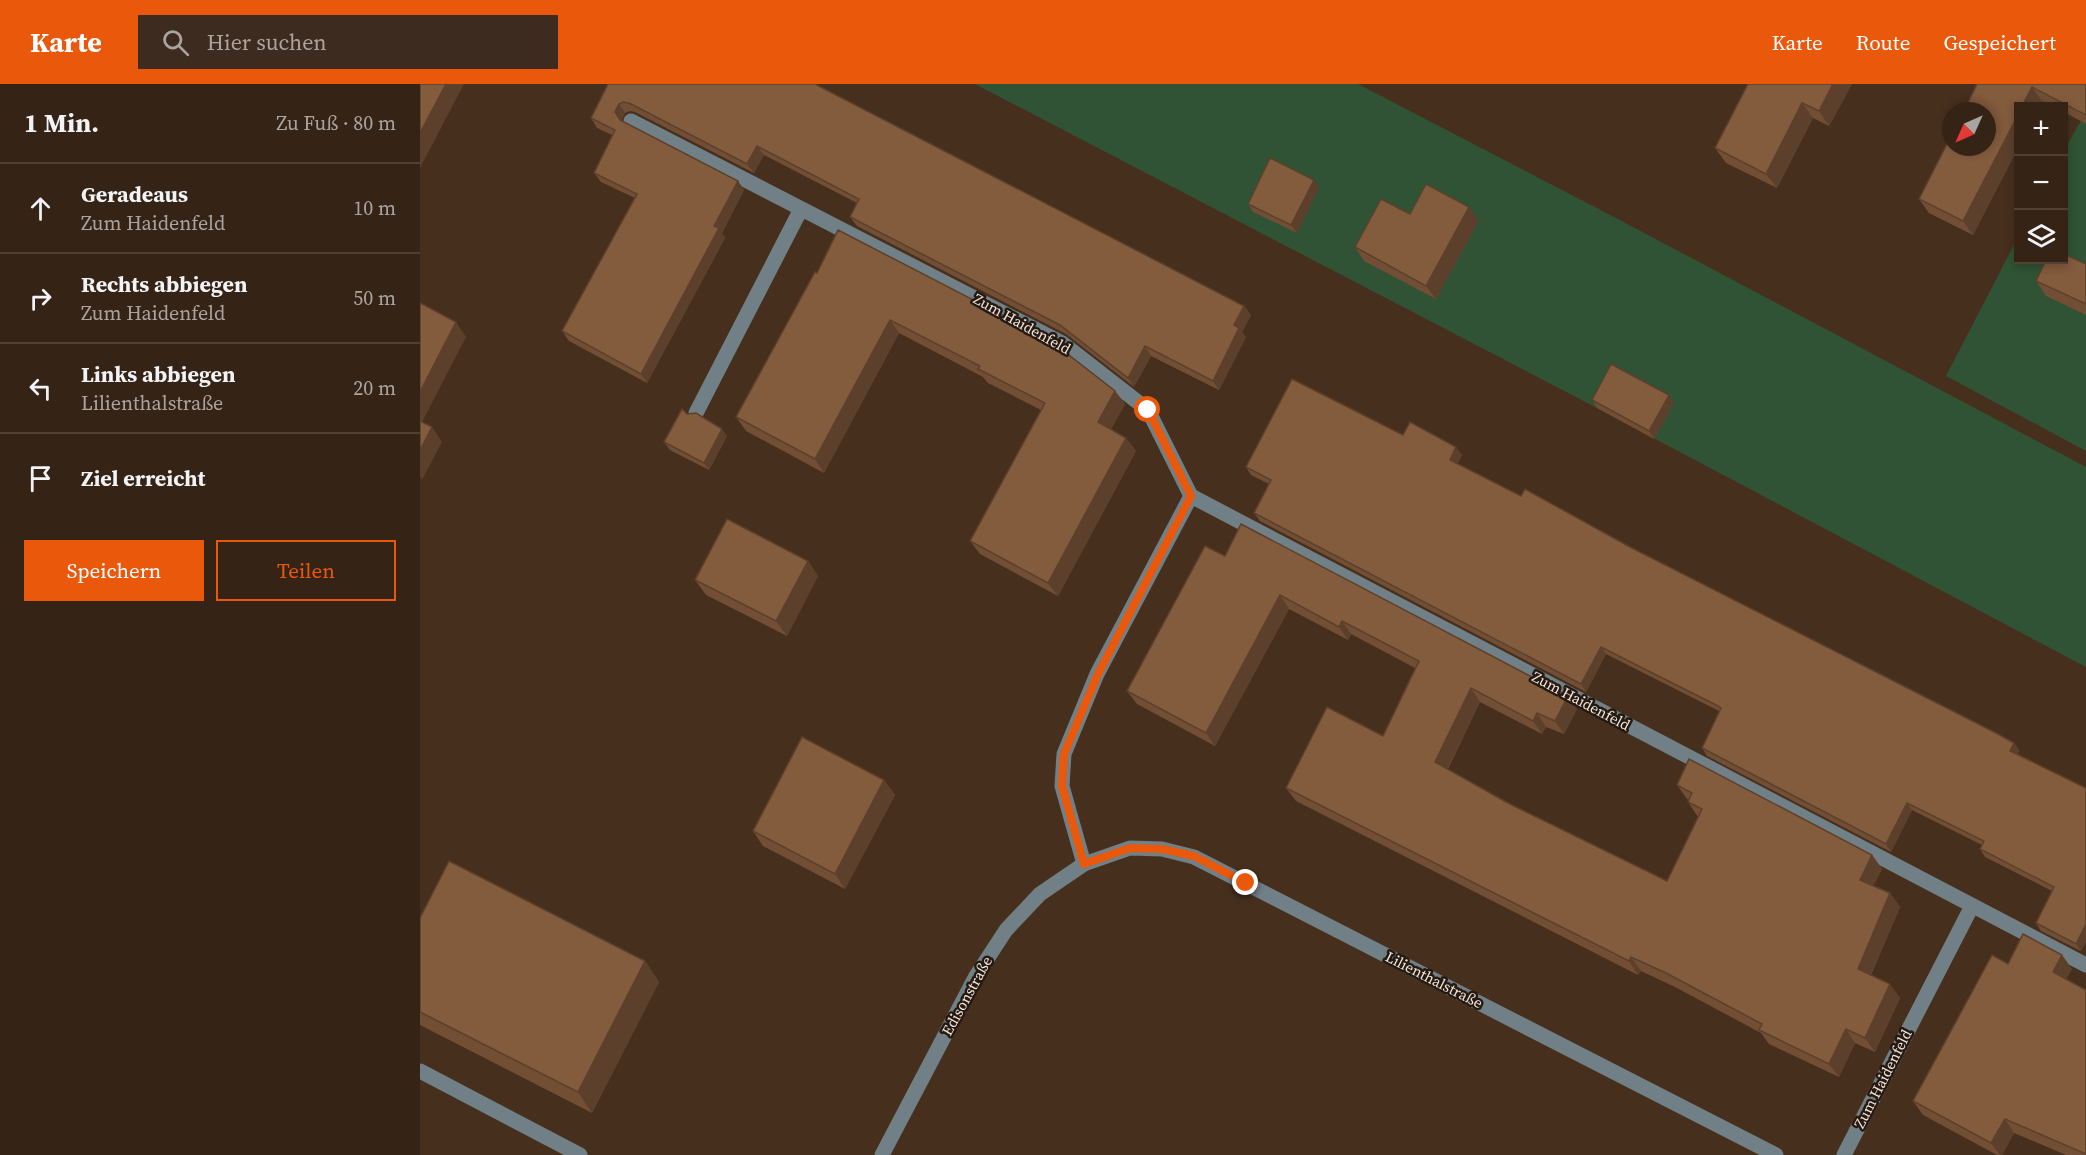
<!DOCTYPE html>
<html lang="de">
<meta charset="utf-8">
<style>
body{margin:0;font-family:"Source Serif 4",serif;background:#3d2b1f;color:#f1f3f6}
.controls{position:absolute;right:18px;top:18px;display:grid;overflow:hidden;border-radius:0px;box-shadow:0 3px 9px #0003}
.controls button{width:54px;height:54px;display:grid;place-items:center;padding:0;border:0;border-bottom:2px solid #4f4035;background:#352316;color:#f1f3f6;font:30px sans-serif}
.compass{position:absolute;left:1522px;top:18px;width:54px;height:54px;border-radius:50%;background:#352316;box-shadow:0 3px 9px #0003;rotate:225deg}
.stop{position:absolute;width:18px;height:18px;margin:-14px;border:4px solid #ea580c;border-radius:50%;background:#fff}
.stop.end{background:#ea580c;border-color:#fff;box-shadow:0 2px 6px #0008}
.list{margin:0;padding:0;list-style:none}
h2{display:flex;justify-content:space-between;align-items:center;height:78px;margin:0;padding:0 24px;font-size:26px}
h2 small{font-size:20px;font-weight:400;color:#aaa4a1}
.list li{display:grid;grid-template-columns:39px 1fr auto;gap:18px;align-items:center;box-sizing:border-box;height:90px;padding:0 24px;border-top:2px solid #4f4035}
.list b{display:block;font-size:22px;white-space:nowrap}
.list p{margin:0;font-size:20px;white-space:nowrap;color:#aaa4a1}
.list em{font-size:20px;font-style:normal;color:#aaa4a1}
.actions{display:flex;gap:12px;padding:18px 24px}
.actions a{flex:1;padding:14px 0;border:2px solid #ea580c;border-radius:0px;text-align:center;font-size:21px;color:#ea580c}
.actions .main{background:#ea580c;color:#fff}
.icon{flex:none;width:33px;height:33px;fill:none;stroke:currentColor;stroke-width:2;stroke-linecap:round;stroke-linejoin:round}
.map{position:relative;flex:none;width:1666px;height:1071px;overflow:hidden}
header{display:flex;align-items:center;gap:36px;box-sizing:border-box;height:84px;padding:0 30px;background:#ea580c;color:#fff}
header strong{font-size:28px}
nav{display:flex;gap:33px;margin-inline-start:auto;font-size:21px}
.search{width:420px;height:54px;background:#3d2b1f;display:flex;align-items:center;gap:15px;box-sizing:border-box;padding:0 21px;border-radius:0px;color:#aaa4a1;font-size:22px}
main{display:flex}
aside{flex:1;background:#352316}
.map>svg:first-child{display:block}
</style>
<header>
<strong>Karte</strong>
<div class="search"><svg class="icon" aria-label="search" viewBox="0 0 24 24"><circle cx="10" cy="10" r="6"/><path d="M15 15l6 6"/></svg>Hier suchen</div>
<nav><a>Karte</a><a>Route</a><a>Gespeichert</a></nav>
</header>
<main>
<aside>
<h2>1 Min.<small>Zu Fuß · 80 m</small></h2>
<ul class="list">
<li><svg class="icon" aria-label="ahead" viewBox="0 0 24 24"><path d="M12 20V5M6 11l6-6 6 6"/></svg><div><b>Geradeaus</b><p>Zum Haidenfeld</p></div><em>10 m</em></li>
<li><svg class="icon" aria-label="right" viewBox="0 0 24 24"><path d="M7 20v-9h11M14 6l5 5-5 5"/></svg><div><b>Rechts abbiegen</b><p>Zum Haidenfeld</p></div><em>50 m</em></li>
<li><svg class="icon" aria-label="left" viewBox="0 0 24 24"><path d="M17 20v-9H6M10 6l-5 5 5 5"/></svg><div><b>Links abbiegen</b><p>Lilienthalstraße</p></div><em>20 m</em></li>
<li><svg class="icon" aria-label="arrive" viewBox="0 0 24 24"><path d="M6 21V4h12l-3 4 3 4H6"/></svg><div><b>Ziel erreicht</b></div></li>
</ul>
<div class="actions"><a class="main">Speichern</a><a>Teilen</a></div>
</aside>
<div class="map">
<svg width="1666" height="1071" viewBox="0 0 1666 1071">
<rect width="100%" height="100%" fill="#472f1d"/>
<g fill="#2f5334">
<path d="M555,0H938L1196,134L1666,383V583L1177,324Z"/>
<path d="M1666,28V367L1526,292L1598,153V176H1644V66Z"/>
</g>
<g fill="none" stroke-linecap="round" stroke-linejoin="round">
<g stroke="#708086" stroke-width="15">
<path d="M211,37L642,259L728,326L771,412"/>
<path d="M276,329L381,125"/>
<path d="M664,780L642,702L644,670L677,590L771,412L1666,881"/>
<path d="M0,987L160,1071"/>
<path d="M462,1071L556,892L586,846L620,810L664,780L710,764L742,765L774,773L1356,1071"/>
<path d="M1424,1071L1552,822"/>
</g>
</g>
<g fill="#714e34">
<path d="M188,0L824,222L831,231L822,248L826,253L799,306L731,272L714,303L646,250L437,142L430,133L437,119L344,71L334,89L215,28L210,27L205,29L201,37L318,97L324,106L302,149L305,154L227,299L149,257L142,247L215,114L181,98L174,89L192,51L177,44L171,34Z"/>
<path d="M1328,0H1432L1409,42L1393,34L1357,104L1306,79L1295,64Z"/>
<path d="M1557,0H1666V40L1644,28V22H1633L1622,17L1619,22H1599V62L1553,151L1509,129L1499,115Z"/>
<path d="M899,103L877,149L833,128L828,120Z"/>
<path d="M990,130L1059,136L1016,215L944,177L935,163Z"/>
<path d="M1666,180V231L1626,212L1616,197Z"/>
<path d="M395,188L695,307L705,320L691,345L706,354L716,367L638,512L560,470L550,457L621,326L568,299L563,293L479,249L404,389L326,347L316,333Z"/>
<path d="M1172,316L1254,319L1234,355L1177,324Z"/>
<path d="M267,330L307,352L289,386L250,366L244,358Z"/>
<path d="M983,351L1042,371L1037,380L1101,412L1210,463L1594,659L1599,666L1598,670L1666,704V858L1661,867L1621,847L1616,839L1632,807L1565,773L1560,765L1562,761L1492,726L1471,768L1287,672L1282,664L1299,627L1186,570L1166,608L840,437L834,429L849,400L831,391L826,383Z"/>
<path d="M805,472L1157,625L1144,650L1126,643L1122,650L1060,618L1028,685L1088,719L1247,797L1278,733L1268,718L1269,716L1267,715L1257,701L1452,771L1462,785L1453,802L1470,809L1480,823L1451,891L1480,914L1455,968L1435,959L1419,993L1349,960L1341,949L1255,903L1221,887L1218,891L876,717L866,704L963,652L995,584L931,550L928,556L869,525L795,662L717,620L707,607Z"/>
<path d="M388,477L398,492L367,552L286,511L275,496Z"/>
<path d="M464,696L475,711L425,805L343,762L333,747Z"/>
<path d="M0,834L225,877L239,898L172,1029L0,941Z"/>
<path d="M1588,880L1652,885L1646,895L1666,906V1071H1646L1594,1049L1582,1071H1577L1503,1031L1493,1017Z"/>
</g>
<g fill="#5c402b">
<path d="M26,0H44L0,84V49Z"/>
<path d="M1413,0H1432L1409,42L1399,27Z"/>
<path d="M1612,3L1622,17L1619,22H1602Z"/>
<path d="M1382,19L1393,34L1357,104L1346,90Z"/>
<path d="M199,20L205,29L201,37L200,36L195,28Z"/>
<path d="M1599,29V62L1553,151L1543,137Z"/>
<path d="M337,62L344,71L334,89L327,80Z"/>
<path d="M894,96L899,103L877,149L871,141Z"/>
<path d="M318,97L324,106L302,149L305,154L227,299L221,290L294,142Z"/>
<path d="M1049,123L1059,136L1016,215L1006,202Z"/>
<path d="M824,222L831,231L822,248L826,253L799,306L793,297L814,241Z"/>
<path d="M470,236L479,249L404,389L395,375Z"/>
<path d="M36,238L46,253L0,342V308Z"/>
<path d="M725,262L731,272L714,303L708,294Z"/>
<path d="M695,307L705,320L687,352L678,338Z"/>
<path d="M1249,311L1254,319L1234,355L1229,347Z"/>
<path d="M12,343L22,358L2,396L0,392V366Z"/>
<path d="M302,345L307,352L289,386L284,379Z"/>
<path d="M706,354L716,367L638,512L628,499Z"/>
<path d="M1036,363L1042,371L1035,384L1030,376Z"/>
<path d="M388,477L398,492L367,552L356,537Z"/>
<path d="M860,511L869,525L795,662L786,649Z"/>
<path d="M922,537L931,550L928,556L919,543Z"/>
<path d="M1181,563L1186,570L1166,608L1161,600Z"/>
<path d="M1051,604L1060,618L1024,691L1015,678Z"/>
<path d="M1148,612L1157,625L1144,650L1135,637Z"/>
<path d="M1117,629L1126,643L1122,650L1113,637Z"/>
<path d="M1594,659L1599,666L1596,674L1590,667Z"/>
<path d="M464,696L475,711L425,805L415,790Z"/>
<path d="M1487,719L1492,726L1471,768L1466,760Z"/>
<path d="M1452,771L1462,785L1449,810L1440,796Z"/>
<path d="M1470,809L1480,823L1447,899L1438,885Z"/>
<path d="M1666,840V858L1661,867L1656,860Z"/>
<path d="M1642,871L1652,885L1643,901L1633,888Z"/>
<path d="M1211,873L1221,887L1218,891L1209,877Z"/>
<path d="M225,877L239,898L172,1029L158,1008Z"/>
<path d="M1470,900L1480,914L1455,968L1445,954Z"/>
<path d="M1426,945L1435,959L1419,993L1409,980Z"/>
<path d="M1585,1035L1594,1049L1582,1071H1580L1571,1059Z"/>
</g>
<g fill="#835b3d" stroke="#5c402b" stroke-width="1.5">
<path d="M0,0H26L0,49Z"/>
<path d="M188,0H395L824,222L814,241L819,244L793,297L725,262L708,294L640,241L430,133L439,115L337,62L327,80L209,19L203,18L199,20L195,28L200,36L318,97L294,142L299,144L221,290L142,247L217,110L174,89L195,46L171,34Z"/>
<path d="M1328,0H1413L1399,27L1382,19L1346,90L1295,64Z"/>
<path d="M1557,0H1666V31L1612,3L1602,22H1599V29L1543,137L1499,115L1531,52V63H1567V27H1544Z"/>
<path d="M850,74L894,96L871,141L828,120Z"/>
<path d="M1006,100L1049,123L1006,202L935,163L961,115L990,130Z"/>
<path d="M418,146L627,254L695,307L678,338L706,354L628,499L550,457L625,319L558,285L560,282L470,236L395,375L316,333L395,188L397,189Z"/>
<path d="M1644,170L1666,180V220L1616,197L1626,176H1644Z"/>
<path d="M0,219L36,238L0,308Z"/>
<path d="M1191,280L1249,311L1229,347L1172,316Z"/>
<path d="M872,295L983,351L990,338L1036,363L1030,376L1101,412L1105,405L1210,463L1578,650L1594,659L1590,667L1666,704V840L1656,860L1616,839L1634,803L1560,765L1564,757L1487,719L1466,760L1282,664L1301,624L1298,622L1181,563L1161,600L834,429L851,396L826,383Z"/>
<path d="M262,325L267,330L276,329L302,345L284,379L244,358Z"/>
<path d="M0,337L12,343L0,366Z"/>
<path d="M307,435L388,477L356,537L275,496Z"/>
<path d="M821,440L1148,612L1135,637L1117,629L1113,637L1051,604L1015,678L1088,719L1247,797L1282,725L1268,718L1272,709L1257,701L1269,675L1452,771L1440,796L1470,809L1438,885L1470,900L1445,954L1426,945L1409,980L1339,946L1342,940L1246,889L1211,873L1209,877L866,704L907,623L963,652L999,577L922,537L919,543L860,511L786,649L707,607L785,462L805,472Z"/>
<path d="M382,653L464,696L415,790L333,747Z"/>
<path d="M29,777L225,877L158,1008L0,928V834Z"/>
<path d="M1603,850L1642,871L1633,888L1666,906V1070L1585,1035L1571,1059L1493,1017L1572,871L1588,880Z"/>
</g>
<g fill="none" stroke-linecap="round" stroke-linejoin="round">
<path stroke="#ea580c" stroke-width="8" d="M728,326L771,412L678,590L644,670L642,702L664,780L710,764L742,765L774,772L826,799"/>
</g>
<g text-anchor="middle" stroke-width="5" stroke-linejoin="round" paint-order="stroke">
<g font-size="15" fill="#f4e4d9" stroke="#251a12">
<text transform="translate(602 240) rotate(29)" y="5">Zum Haidenfeld</text>
<text transform="translate(1161 617) rotate(28)" y="5">Zum Haidenfeld</text>
<text transform="translate(1014 896) rotate(27)" y="5">Lilienthalstraße</text>
<text transform="translate(547 912) rotate(-61)" y="5">Edisonstraße</text>
<text transform="translate(1463 995) rotate(-63)" y="5">Zum Haidenfeld</text>
</g>
</g>
</svg>
<div class="controls">
<button>+</button>
<button>−</button>
<button><svg class="icon" aria-label="layers" viewBox="0 0 24 24"><path d="M12 4l9 5-9 5-9-5zM3 14l9 5 9-5"/></svg></button>
</div>
<svg class="compass" viewBox="-18 -18 36 36"><path d="M0-13l5 13h-10z" fill="#e53935"/><path d="M0 13l5-13h-10z" fill="#aaa4a1"/></svg>
<div class="stop" style="left:728px;top:326px"></div>
<div class="stop end" style="left:826px;top:799px"></div>
</div>
</main>
